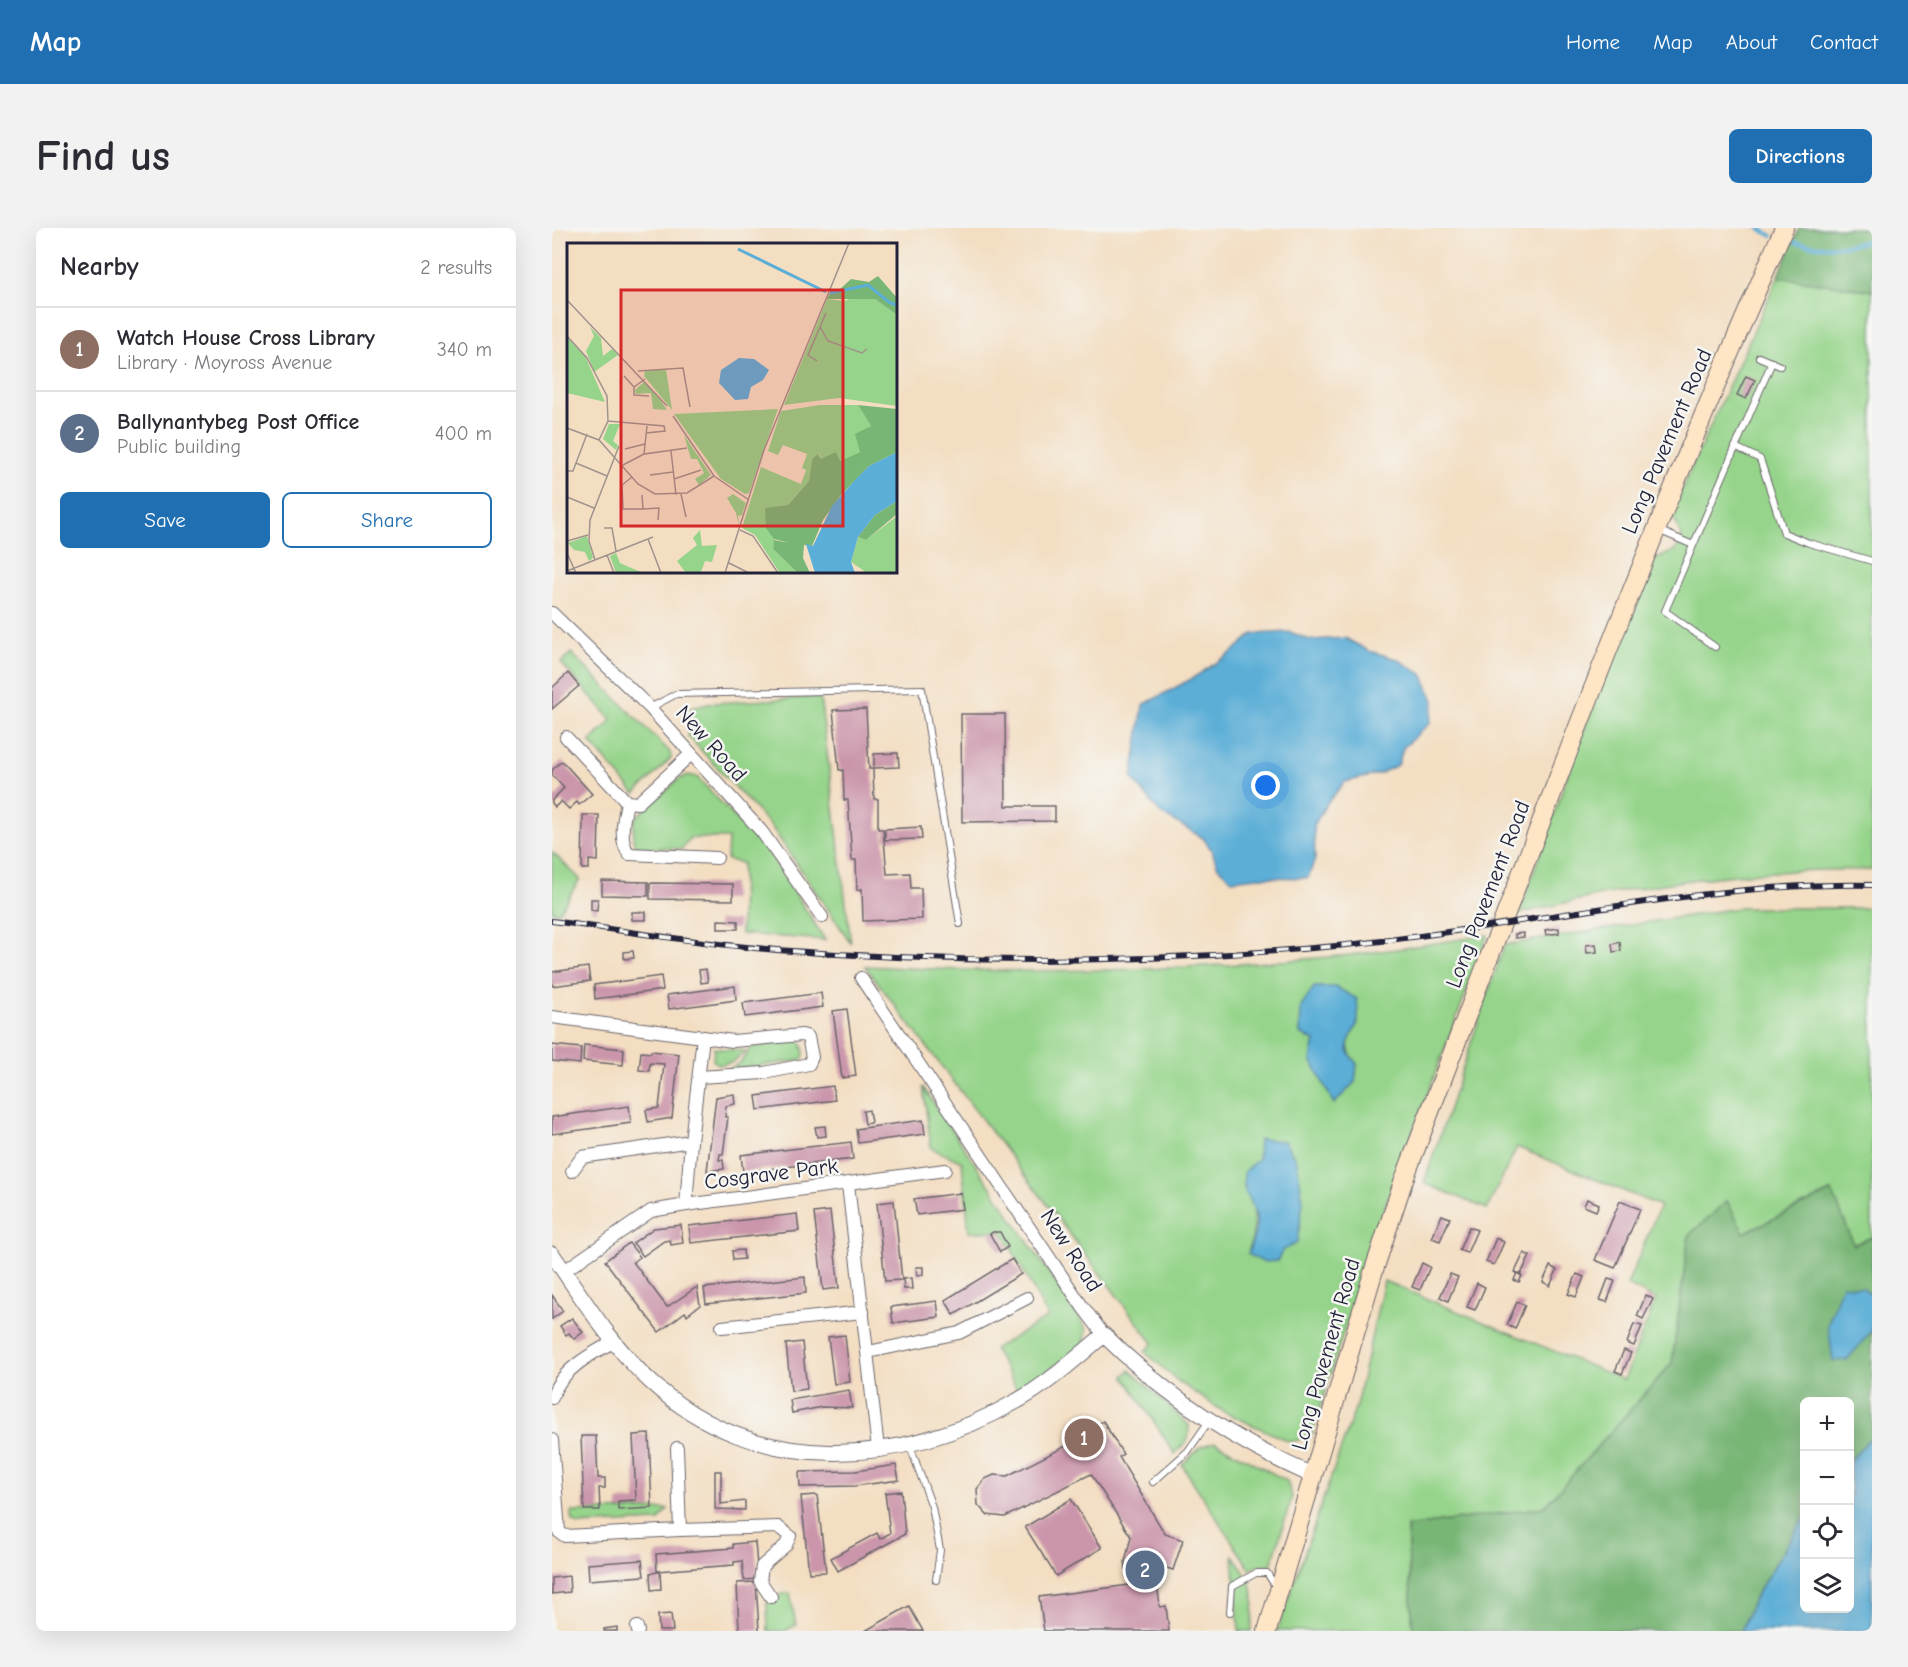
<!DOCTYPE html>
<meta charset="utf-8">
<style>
body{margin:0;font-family:"Comic Neue",sans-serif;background:#f2f2f3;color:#2b2b33}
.controls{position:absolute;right:18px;bottom:18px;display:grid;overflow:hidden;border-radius:9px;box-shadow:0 6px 24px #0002}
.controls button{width:54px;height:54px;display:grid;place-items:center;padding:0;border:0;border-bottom:2px solid #e1e1e2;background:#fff;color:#2b2b33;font:30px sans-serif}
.you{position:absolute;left:714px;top:558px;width:21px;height:21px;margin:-15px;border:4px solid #fff;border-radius:50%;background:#1a73e8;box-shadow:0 0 0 9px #1a73e833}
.badge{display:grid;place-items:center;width:39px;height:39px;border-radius:50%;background:#1f6fb2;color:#fff;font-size:20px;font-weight:700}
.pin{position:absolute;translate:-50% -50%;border:3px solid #fff;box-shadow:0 2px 6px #0006}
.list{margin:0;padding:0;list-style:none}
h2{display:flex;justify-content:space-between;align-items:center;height:78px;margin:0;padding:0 24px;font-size:26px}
h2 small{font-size:20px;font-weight:400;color:#7c7c81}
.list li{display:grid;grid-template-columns:39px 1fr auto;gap:18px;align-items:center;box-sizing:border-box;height:84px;padding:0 24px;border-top:2px solid #e1e1e2}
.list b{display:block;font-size:22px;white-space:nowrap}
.list p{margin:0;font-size:20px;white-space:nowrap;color:#7c7c81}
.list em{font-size:20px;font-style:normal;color:#7c7c81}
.actions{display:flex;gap:12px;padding:18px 24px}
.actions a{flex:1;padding:14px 0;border:2px solid #1f6fb2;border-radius:9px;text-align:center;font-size:21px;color:#1f6fb2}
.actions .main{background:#1f6fb2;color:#fff}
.icon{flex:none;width:33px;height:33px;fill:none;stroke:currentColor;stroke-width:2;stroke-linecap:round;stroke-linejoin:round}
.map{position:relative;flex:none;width:1320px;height:1403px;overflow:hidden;border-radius:9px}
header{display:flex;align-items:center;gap:36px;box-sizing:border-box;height:84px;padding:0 30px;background:#1f6fb2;color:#fff}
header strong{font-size:28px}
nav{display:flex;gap:33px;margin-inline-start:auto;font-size:21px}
.intro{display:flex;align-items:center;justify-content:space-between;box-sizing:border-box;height:144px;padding:0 36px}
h1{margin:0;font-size:42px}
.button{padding:15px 27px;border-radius:9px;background:#1f6fb2;color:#fff;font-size:21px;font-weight:700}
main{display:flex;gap:36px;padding:0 36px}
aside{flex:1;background:#fff;border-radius:9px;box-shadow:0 6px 24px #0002}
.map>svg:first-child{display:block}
</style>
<header>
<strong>Map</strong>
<nav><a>Home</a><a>Map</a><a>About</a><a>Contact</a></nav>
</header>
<div class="intro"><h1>Find us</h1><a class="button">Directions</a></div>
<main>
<aside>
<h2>Nearby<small>2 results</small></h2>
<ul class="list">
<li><span class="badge" style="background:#8d6e63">1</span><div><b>Watch House Cross Library</b><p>Library · Moyross Avenue</p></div><em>340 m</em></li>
<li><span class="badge" style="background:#5c6f8a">2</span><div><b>Ballynantybeg Post Office</b><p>Public building</p></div><em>400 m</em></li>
</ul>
<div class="actions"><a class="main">Save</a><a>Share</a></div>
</aside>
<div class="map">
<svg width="1320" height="1403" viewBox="0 0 1320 1403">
<rect width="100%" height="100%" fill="#f6f6f2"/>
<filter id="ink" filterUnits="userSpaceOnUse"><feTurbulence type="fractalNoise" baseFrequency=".0167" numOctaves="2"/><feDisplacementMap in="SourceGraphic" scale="12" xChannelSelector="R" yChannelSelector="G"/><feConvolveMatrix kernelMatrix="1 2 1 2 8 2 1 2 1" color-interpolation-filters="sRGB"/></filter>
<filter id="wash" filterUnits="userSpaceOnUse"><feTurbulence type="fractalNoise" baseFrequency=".008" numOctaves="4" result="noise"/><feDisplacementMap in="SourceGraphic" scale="24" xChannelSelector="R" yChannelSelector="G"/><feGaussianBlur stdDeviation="1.35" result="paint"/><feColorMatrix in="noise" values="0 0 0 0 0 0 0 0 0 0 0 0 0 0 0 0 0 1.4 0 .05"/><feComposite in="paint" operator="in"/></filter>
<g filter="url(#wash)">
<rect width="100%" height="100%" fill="#f3dec2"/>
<g fill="#95d48a" stroke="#5c7b62" stroke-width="1.5" fill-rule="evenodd">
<path d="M1226,49L1320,63V642C1201,639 1082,656 967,686L1025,520L1098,334L1124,322L1130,308L1119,285Z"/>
<path d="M19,425L118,524L119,530L83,566L38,514L60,492L9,435Z"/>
<path d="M268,469L299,715L219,598L136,508L138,480L161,475Z"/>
<path d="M136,547L145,549L221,630L273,712L189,706L190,635L175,632L176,610H138L130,621L85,619L81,612L82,591L126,552Z"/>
<path d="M0,624L28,651L7,684L0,683Z"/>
<path d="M1186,680H1320V1009L1302,1017L1280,963L1191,1005L1175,974L1137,1007L1120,1135L992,1279L855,1299L861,1403H725L804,1178L832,1053L1072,1152L1104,1071L1075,1057L1108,978L965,919L935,981L872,955L952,717Z"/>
<path d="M936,707L820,1012L759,1209L738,1214L672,1184L627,1154L593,1124L601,1115L313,738C471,747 630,743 787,728C837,724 886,714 936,707ZM749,779L806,795C796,811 791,820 805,836L803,854L782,875L759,832L763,813L748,806ZM706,931L711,1034L696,1026C707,991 702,979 692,944Z"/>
<path d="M245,812L249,814L252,824L251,832L176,842L188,835L200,819Z"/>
<path d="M162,820L194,823L181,834L167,837L161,832Z"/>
<path d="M371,859L535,1101L532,1116L487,1150L465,1161L442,1121L496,1089L450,1003L417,1004L410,934L379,920Z"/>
<path d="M578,1142L637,1197L636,1211L623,1226L572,1148Z"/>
<path d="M663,1214L735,1253L740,1269L719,1338L708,1337L698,1341L630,1237L648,1219Z"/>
<path d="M116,1281L107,1293L27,1297L21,1293L19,1284Z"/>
<path d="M681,1328C704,1358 704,1365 699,1403H687Z"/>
<path d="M238,1365L244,1397L233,1403H216L215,1375L230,1366Z"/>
</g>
<g fill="#78b676" stroke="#4d6c58" stroke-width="1.5">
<path d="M1247,0H1320V63L1226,49Z"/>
<path d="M1280,963L1302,1017L1320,1009V1208L1298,1233V1174H1252V1290L1203,1369L1189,1403H861L855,1299L992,1279L1120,1135L1137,1007L1175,973L1192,1005Z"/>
</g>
<g fill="#5baed7" stroke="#3e6889" stroke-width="1.5">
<path d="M738,404L758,412L793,410L817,423L845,431L870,446L882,472L878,495L851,520L846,537L827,546L793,554L775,575L762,597L763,631L756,650L706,649L680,652L666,639L659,621L651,610L608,585L580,550L591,477L641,450L678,426L701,406Z"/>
<path d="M762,759H784L805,771C805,779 808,790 805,796C798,815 788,816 805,836L803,854L782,876L759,832L763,813L748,806L749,779Z"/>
<path d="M707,911L732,913L745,933L751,974L745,1015L731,1022L725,1033L711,1034L696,1026C700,1014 707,998 703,984C696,964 691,972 692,944L706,931Z"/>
<path d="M1290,1057L1311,1060L1320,1068V1102L1295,1132L1281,1133L1276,1096Z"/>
<path d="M1320,1208V1403H1189L1203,1369L1252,1290V1380H1298V1233Z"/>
</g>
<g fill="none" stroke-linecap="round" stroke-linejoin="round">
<g stroke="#5baed7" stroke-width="4">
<path d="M1207,0L1220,8"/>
<path d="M1239,13C1268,21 1291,20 1320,12"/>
</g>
</g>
<g id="blocks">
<g fill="#cb96ab">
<path d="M1194,148L1203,152L1194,171L1185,167Z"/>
<path d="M16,445L27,458L0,481V460Z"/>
<path d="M314,481L317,541H321L322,571H326V601H331L335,646L358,645L359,660H369L370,691L311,693L310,661L305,662L304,632H300L296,572H292L291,542H287L281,482Z"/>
<path d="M409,486H453L454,578H503V593L410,594Z"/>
<path d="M346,525L347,539L322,540V526Z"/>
<path d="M10,533L40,566L27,577L25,574L17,581L9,573L3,579L0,575V572L12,560L0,547V542Z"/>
<path d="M31,587H47L46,633L37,632V641H30Z"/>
<path d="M369,599L370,611L333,612V601Z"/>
<path d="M50,653L96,654V668L50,667Z"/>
<path d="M98,655L181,656V672L98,671Z"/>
<path d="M39,671H46L45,683L39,682Z"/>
<rect x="80" y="684" width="14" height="8"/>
<path d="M166,692L186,693V701H166Z"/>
<path d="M1007,700V705L994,707L993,702Z"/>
<path d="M972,705V709L963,710V706Z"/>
<path d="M1068,714L1069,723L1061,724L1060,716Z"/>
<path d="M1044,716L1045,724L1035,725L1034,717Z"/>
<path d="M81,723L82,730L72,731V724Z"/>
<path d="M36,739L38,753L0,758V744Z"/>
<path d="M154,741L156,754L149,755L147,742Z"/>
<path d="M109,748L111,762L43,771L42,757Z"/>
<path d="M183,758L184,772L117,781L115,767Z"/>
<path d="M269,765L271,779L193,789L191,775Z"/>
<path d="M295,781L304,848L290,850L281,783Z"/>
<path d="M0,817L29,820L28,836L0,833Z"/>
<path d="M32,817L72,821L71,837L31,833Z"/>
<path d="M99,823L127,826L120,890L96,894L94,882L107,880L112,836L98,835L97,843L87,842L89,824L99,825Z"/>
<path d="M281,858L283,872L206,882L204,868Z"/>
<path d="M182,866L183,876L174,878L173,889H176L171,926H168L167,932H171L172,941L155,943L164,869Z"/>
<path d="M77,878L79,895L0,906V889Z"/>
<path d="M317,882L319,895L313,896L311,883Z"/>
<path d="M371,892L373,906L306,915L304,901Z"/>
<path d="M273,898L274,908L265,909L263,899Z"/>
<path d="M299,914L301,931L191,944L189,927Z"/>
<path d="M409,965L411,981L365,987L362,971Z"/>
<path d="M1035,971L1047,976L1044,983L1032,978Z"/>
<path d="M342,973L350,1052L333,1053L325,975Z"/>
<path d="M1068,973L1088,981L1063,1040L1043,1032Z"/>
<path d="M278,983L287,1060L271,1062L262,985Z"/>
<path d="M245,986L247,1003L139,1015L137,998Z"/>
<path d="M890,987L898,990L888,1013L880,1010Z"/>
<path d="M129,997L131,1015L119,1017L118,1012L112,1013L91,1028L81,1015L102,1000Z"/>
<path d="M917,999L925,1002L915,1025L907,1022Z"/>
<path d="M441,1004H448L456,1019L448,1024L438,1006Z"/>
<path d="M944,1010L952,1014L942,1037L934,1034Z"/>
<path d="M77,1015L88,1029L81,1034L115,1079L145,1059L148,1077L135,1087L133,1084L107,1104L53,1033Z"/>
<path d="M191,1022L192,1031L181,1032L180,1023Z"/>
<path d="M972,1025L978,1028L969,1046L963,1044Z"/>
<path d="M460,1031L469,1046L402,1087L393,1072Z"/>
<path d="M870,1035L878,1039L868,1062L860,1059Z"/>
<path d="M998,1038L1005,1042L998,1058L991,1054Z"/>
<path d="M364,1039H371V1047L365,1048Z"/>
<path d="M965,1045L970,1048L967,1054L962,1052Z"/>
<path d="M898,1046L906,1049L896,1073L888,1069Z"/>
<path d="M1025,1046L1032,1049L1024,1069L1016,1066Z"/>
<path d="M253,1049L254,1065L154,1076L152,1060Z"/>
<path d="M359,1050L360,1061H352L351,1051Z"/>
<path d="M1056,1051L1063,1053L1055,1074L1048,1072Z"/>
<path d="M925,1055L933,1059L923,1082L915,1079Z"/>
<path d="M0,1067L11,1083L0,1091Z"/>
<path d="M1094,1067L1101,1071L1091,1091L1085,1088Z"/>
<path d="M385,1073L387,1089L341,1095L339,1079Z"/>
<path d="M965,1074L973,1077L963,1101L955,1097Z"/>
<path d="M20,1090L31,1104L22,1111L17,1105L14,1107L8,1098Z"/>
<path d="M1082,1096L1090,1098L1082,1118L1075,1115Z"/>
<path d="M293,1107L298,1154L282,1156L276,1109Z"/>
<path d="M250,1114L255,1161L239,1163L234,1116Z"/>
<path d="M1072,1122L1079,1125L1070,1146L1063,1143Z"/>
<path d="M297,1162L300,1180L270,1179L240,1185L238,1172Z"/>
<path d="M551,1193L571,1226L567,1229L613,1306L631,1312L621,1342L603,1336L608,1379L614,1378L617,1403H492L487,1369L577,1357L573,1334L579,1309L539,1246L453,1289L435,1287L426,1277L425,1261L433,1251L442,1247L455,1248L520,1215L518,1212Z"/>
<path d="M97,1206L100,1280L66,1282V1273L84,1272L81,1207Z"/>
<path d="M29,1208H44L46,1250H53V1260H47L48,1282H32Z"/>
<path d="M344,1237L347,1252L303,1258L248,1259L247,1244L303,1243Z"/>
<path d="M163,1243H169V1276L193,1273V1282L163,1281Z"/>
<path d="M349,1263L353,1306L286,1343L279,1330L325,1305L328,1311L338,1305L333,1265Z"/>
<path d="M265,1267L274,1344L257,1345L249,1268Z"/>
<path d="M519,1271L550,1320L504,1348L473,1299Z"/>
<path d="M203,1314L206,1351L192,1352L190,1333L182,1334V1337L105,1343L104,1326L181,1320V1316Z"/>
<path d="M90,1332L92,1348L37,1352L36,1336Z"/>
<path d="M108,1344L109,1361L99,1362L98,1345Z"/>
<path d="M17,1348L18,1364L0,1366V1350Z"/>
<path d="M204,1354L207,1403H187L185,1355Z"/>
<path d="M357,1378L371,1403H313Z"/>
<path d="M119,1386L121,1403H107L106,1387Z"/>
<path d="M65,1399V1403H52V1401Z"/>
</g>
</g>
</g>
<g filter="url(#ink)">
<use href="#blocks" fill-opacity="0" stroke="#6b646a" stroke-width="1.5"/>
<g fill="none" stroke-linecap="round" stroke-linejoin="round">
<defs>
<g id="service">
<path d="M1207,129L1228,138"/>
<path d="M1183,219L1208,231L1232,305L1257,315L1320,333"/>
<path d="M1106,302L1141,317"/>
<path d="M1163,419L1113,383L1220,134"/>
<path d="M98,480L124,466L370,461L408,696"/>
<path d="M357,1215L380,1279L388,1322L384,1352"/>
<path d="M601,1254L636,1223L657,1193"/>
<path d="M678,1384L680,1358L704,1345H715L724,1359"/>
</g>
<g id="minor">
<path d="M0,385L98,480L210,604L270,689"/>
<path d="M14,509L75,574L86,575L139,526"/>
<path d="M75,574C72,590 66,612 77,626L165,630"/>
<path d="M309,750L530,1078L552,1107"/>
<path d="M0,789L181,813L250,807L256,809L260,829L257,836L212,845L147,849"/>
<path d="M151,809L139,913L134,977L393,942"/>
<path d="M20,943L30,929L139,913"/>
<path d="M296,956L326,1221"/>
<path d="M12,1043L99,983L134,977"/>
<path d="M170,1099L311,1084"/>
<path d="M316,1124L407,1105L475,1070"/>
<path d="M0,1170C7,1143 40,1125 63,1113"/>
<path d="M0,1212L7,1304L13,1308L128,1302L125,1220"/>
<path d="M128,1302L226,1299L238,1308L234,1317L210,1338L208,1353L219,1369"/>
<path d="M85,1399L86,1403"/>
</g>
<path id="tertiary" d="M0,1026C30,1069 61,1120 100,1155C204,1249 349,1240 465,1173C496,1156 525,1129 552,1107C613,1167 683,1214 762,1248"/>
<path id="secondary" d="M715,1403L821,1045L851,954C974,634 1093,313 1232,0"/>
</defs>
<use href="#service" stroke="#6b646a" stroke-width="8"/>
<use href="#minor" stroke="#6b646a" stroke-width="14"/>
<use href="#tertiary" stroke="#6b646a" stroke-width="17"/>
<use href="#secondary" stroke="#6b646a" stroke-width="20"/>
<use href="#service" stroke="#fff" stroke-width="6"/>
<use href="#minor" stroke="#fff" stroke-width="12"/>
<use href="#tertiary" stroke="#fff" stroke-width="15"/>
<use href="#secondary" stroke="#fde5c5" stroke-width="18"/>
<defs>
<path id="rail" d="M0,693C75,703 150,716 225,722C408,736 601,735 784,718C962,701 1140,654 1320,657"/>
</defs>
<use href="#rail" stroke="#22223b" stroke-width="6"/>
<use href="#rail" stroke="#f6f6f2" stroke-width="4" stroke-dasharray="11" stroke-linecap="butt"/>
</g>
</g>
<g text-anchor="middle" stroke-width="5" stroke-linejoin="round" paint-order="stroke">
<g font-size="22" fill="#22223b" stroke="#f6f6f2">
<text transform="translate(1114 213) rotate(-67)" y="8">Long Pavement Road</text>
<text transform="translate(160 515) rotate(48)" y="8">New Road</text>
<text transform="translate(935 666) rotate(-69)" y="8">Long Pavement Road</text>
<text transform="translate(219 945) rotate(-7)" y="8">Cosgrave Park</text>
<text transform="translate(520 1022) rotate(57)" y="8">New Road</text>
<text transform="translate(773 1126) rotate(-74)" y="8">Long Pavement Road</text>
</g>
</g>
<g transform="translate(15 15)">
<rect width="330" height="330" fill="#f3dec2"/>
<path d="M288,54L308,56L330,72V163L272,155L217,162L260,56L277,58ZM23,84L34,95L36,113L45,106L51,112L27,129L19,108L27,93ZM0,94L18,113L38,159L0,150ZM99,126L105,167L77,133L78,128ZM77,139L91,153L100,167L86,166L84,150L69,151L68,147ZM253,162H291L304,183L293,209L273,218L254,216L252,211L245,216L242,238L221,262L198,266L208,293L206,306L231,330H213L188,292L175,285L194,224L234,241L239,227L235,225L240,211L216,202L211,212L201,208L214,168ZM211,166L182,250L178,251L154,236L107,171ZM42,181H53L46,198L51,202L49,207L36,196ZM117,192L144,232L132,242L128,236L137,230L130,216H124ZM166,251L179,260L175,272L171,273L172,283L169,270L160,255ZM330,273V330H300L284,319L291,294L299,297ZM133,287L135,303L150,302L145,319L138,318L134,329L119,330L110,318L130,302L126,295ZM20,293L26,315L22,318L18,309L7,307L1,300ZM49,310L53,320L76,330H49L43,313Z" fill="#95d48a"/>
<path d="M311,33L330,55V72L308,56H260L264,47H272L284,36L302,39ZM291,162L330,166V209L302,223L274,252L256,277L245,303L237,302L236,315L243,330H231L206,306L207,297L223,300L207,296L199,285L198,265L221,262L242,238L245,216L251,211L254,216L269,209L273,218L293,209L288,191L304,183ZM330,258V271L299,297L291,294L308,272Z" fill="#78b676"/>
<path d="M172,115L187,116L202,127L196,137L184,144L181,156L168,157L152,140L154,127ZM330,209V258L308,272L291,294L284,319L288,330H248L239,301L246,303L265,263L289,236L302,223Z" fill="#5baed7"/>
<path fill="none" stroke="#5baed7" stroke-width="3" d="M171,6L259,49M263,50L301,42L323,60L330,62"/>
<path fill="none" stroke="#9f938c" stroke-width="1.5" d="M0,57L100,163M253,84L261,98L295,110L300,106M0,93L20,115L40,153L41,178L32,197M250,118L241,112L259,70M71,128L116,125L123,164M57,133L67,144L78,136M67,144V152L82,153M106,173L147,233L182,257M41,178L97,183L98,188L79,190M80,183L77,211L120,205M0,185L32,197L71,241L88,251L120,250L147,233M58,206L78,201M104,208L109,252M9,220L40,233M56,222L77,211M0,228H6L20,191M83,232L106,229M65,234L55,242L56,266H76L75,252M107,236L134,227M114,251L119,274M0,254L27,265M76,266L92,265L91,277M37,285H45L49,308M173,287L186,293L211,330M81,296L94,330M0,298L21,292M0,310L9,330M40,312L47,330M28,317L22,298L23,277L52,203M162,320L182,330M0,328L86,294M158,330L197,207L282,0"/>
<path fill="#d62828" fill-opacity="0.15" stroke="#d62828" stroke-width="3" d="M54,47H276V283H54Z"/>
<rect width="330" height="330" fill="none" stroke="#22223b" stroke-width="3"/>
</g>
</svg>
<div class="controls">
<button>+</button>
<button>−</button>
<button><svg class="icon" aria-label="locate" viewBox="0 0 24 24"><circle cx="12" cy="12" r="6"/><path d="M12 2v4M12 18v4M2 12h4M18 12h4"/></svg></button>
<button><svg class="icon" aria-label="layers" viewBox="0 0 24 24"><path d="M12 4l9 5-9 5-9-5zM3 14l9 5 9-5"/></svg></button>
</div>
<div class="you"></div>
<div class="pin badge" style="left:532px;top:1210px;background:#8d6e63">1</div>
<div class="pin badge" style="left:593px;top:1342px;background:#5c6f8a">2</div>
</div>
</main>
